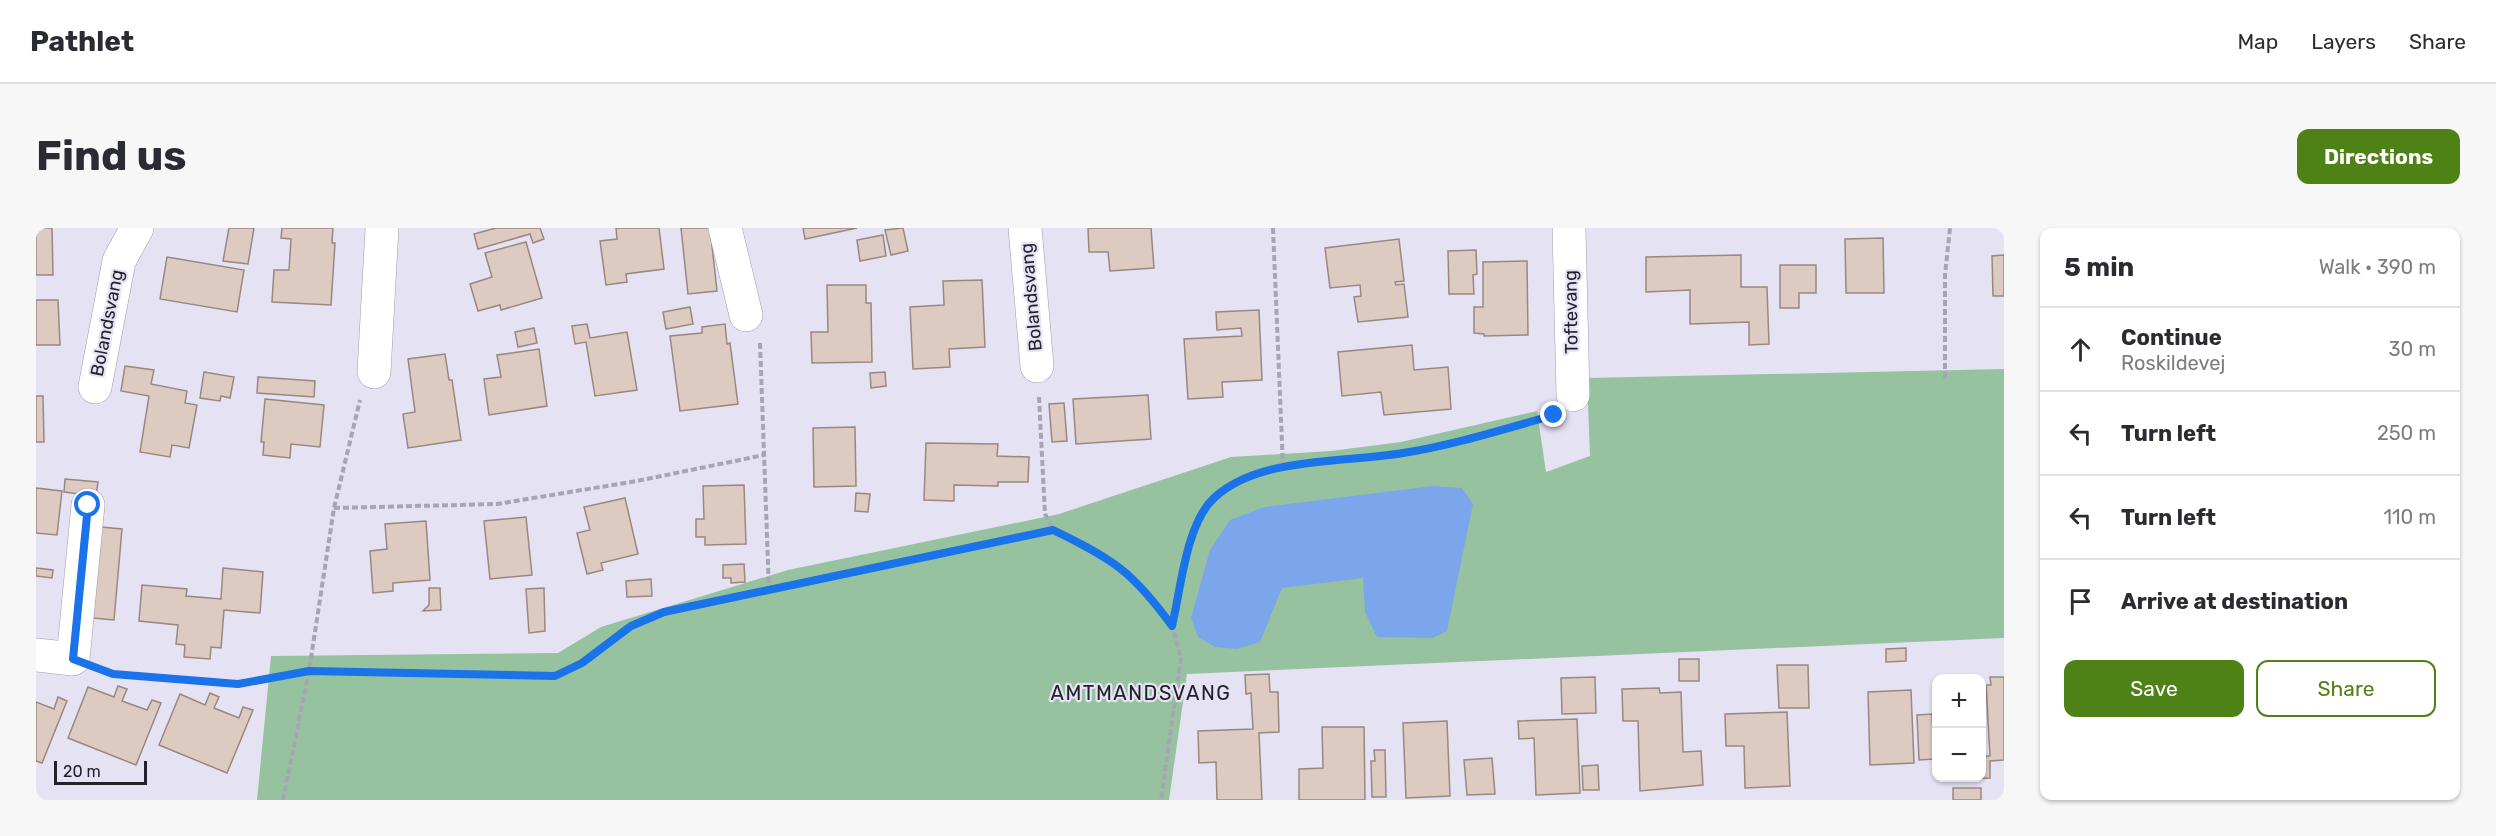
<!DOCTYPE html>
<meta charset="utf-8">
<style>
body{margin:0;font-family:Rubik,sans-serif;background:#f7f7f7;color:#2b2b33}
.controls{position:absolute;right:18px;bottom:18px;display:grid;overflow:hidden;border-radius:12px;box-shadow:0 2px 4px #0004}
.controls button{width:54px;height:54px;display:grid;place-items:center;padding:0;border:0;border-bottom:2px solid #e1e1e2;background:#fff;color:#2b2b33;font:30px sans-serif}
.scale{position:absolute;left:18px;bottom:15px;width:93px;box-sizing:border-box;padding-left:6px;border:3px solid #232229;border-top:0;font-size:16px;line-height:21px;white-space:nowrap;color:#232229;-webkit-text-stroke:4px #e5e2f4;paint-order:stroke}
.stop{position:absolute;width:18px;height:18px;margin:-14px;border:4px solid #1a73e8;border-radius:50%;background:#fff}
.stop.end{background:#1a73e8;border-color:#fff;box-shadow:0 2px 6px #0008}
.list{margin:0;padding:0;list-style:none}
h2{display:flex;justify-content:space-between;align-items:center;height:78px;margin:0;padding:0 24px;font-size:26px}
h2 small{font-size:20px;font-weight:400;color:#7c7c81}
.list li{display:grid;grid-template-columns:39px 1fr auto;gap:18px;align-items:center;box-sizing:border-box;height:84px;padding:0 24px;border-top:2px solid #e1e1e2}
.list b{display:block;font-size:22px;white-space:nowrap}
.list p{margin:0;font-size:20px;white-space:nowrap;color:#7c7c81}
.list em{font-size:20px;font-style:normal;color:#7c7c81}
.actions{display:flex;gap:12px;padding:18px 24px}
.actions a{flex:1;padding:14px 0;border:2px solid #4e8217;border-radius:12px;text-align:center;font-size:21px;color:#4e8217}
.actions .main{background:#4e8217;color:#fff}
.icon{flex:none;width:33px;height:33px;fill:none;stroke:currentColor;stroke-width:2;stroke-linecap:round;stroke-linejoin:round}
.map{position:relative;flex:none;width:1968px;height:572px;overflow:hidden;border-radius:12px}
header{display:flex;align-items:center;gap:36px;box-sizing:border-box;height:84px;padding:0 30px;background:#fff;border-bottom:2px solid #e1e1e2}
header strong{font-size:28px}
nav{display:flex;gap:33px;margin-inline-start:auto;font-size:21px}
.intro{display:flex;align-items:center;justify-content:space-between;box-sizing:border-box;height:144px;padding:0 36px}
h1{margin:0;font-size:42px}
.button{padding:15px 27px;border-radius:12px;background:#4e8217;color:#fff;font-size:21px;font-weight:700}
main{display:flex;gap:36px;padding:0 36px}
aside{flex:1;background:#fff;border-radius:12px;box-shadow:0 2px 4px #0004}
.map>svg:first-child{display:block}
</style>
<header>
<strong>Pathlet</strong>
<nav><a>Map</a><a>Layers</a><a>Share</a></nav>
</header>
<div class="intro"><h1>Find us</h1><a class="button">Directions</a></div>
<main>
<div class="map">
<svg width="1968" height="572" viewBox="0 0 1968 572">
<rect width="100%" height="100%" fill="#e5e2f4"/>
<path fill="#97c29f" d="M1968,141V410L1151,446L1133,572H221L235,428L522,425L565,399L752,342L1023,286L1195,229L1295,223L1365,214L1501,183L1510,244L1554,228L1551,150Z"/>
<path fill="#7ca6ec" d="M1397,258L1426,260L1437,276L1411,403L1397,410L1341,409L1329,384L1327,350L1246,360L1224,414L1201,421L1179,419L1162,409L1155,390L1174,322L1194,292L1228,279Z"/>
<g fill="#ddcac1" stroke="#998880" stroke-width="1.5">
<path d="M0,0H16L17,47H0Z"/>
<path d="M193,0H218L212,36L187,33Z"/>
<path d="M246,0H297L296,15H299L295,77L236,74L238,42H253L255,11L245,10Z"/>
<path d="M460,0H504L508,11L497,15L494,6L442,21L438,6Z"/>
<path d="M580,0H623L628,41L590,46L591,54L570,57L564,13L581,11Z"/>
<path d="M645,0H674L681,63L652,66Z"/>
<path d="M767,0H821L769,11Z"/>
<path d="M867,0L872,23L855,27L849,2Z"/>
<path d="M1052,0H1115L1118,40L1074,43L1072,24H1053Z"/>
<path d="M847,7L850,28L824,33L821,12Z"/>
<path d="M1847,10L1848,65H1810L1809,11Z"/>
<path d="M1363,11L1368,53L1359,54L1360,57L1368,56L1372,89L1322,94L1318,69L1325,68L1324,57L1294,60L1289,20Z"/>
<path d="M490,14L506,70L465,82L464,77L442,83L434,56L456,49L449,25Z"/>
<path d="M1440,22L1441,46L1437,47L1438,66H1413L1412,23Z"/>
<path d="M1705,27V59H1731L1733,116L1713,117V94L1654,96V62L1610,64V29Z"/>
<path d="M1968,27V68H1957L1956,28Z"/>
<path d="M131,29L208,42L201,84L124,71Z"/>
<path d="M1491,33L1492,107L1448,108V106L1438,105V79H1447V34Z"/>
<path d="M1744,37H1780V65H1763V80H1744Z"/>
<path d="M946,52L949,119L913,121L914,139L877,141L874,79L908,77L907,53Z"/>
<path d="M791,57H830V75H835L836,134L776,135L775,104H792Z"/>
<path d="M0,72H22L24,117H0Z"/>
<path d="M654,79L657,96L630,101L627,84Z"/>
<path d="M1223,82L1226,152L1186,154L1187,169L1152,171L1148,111L1206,108L1205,100L1181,102L1180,84Z"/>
<path d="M551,96L554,110L591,104L601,162L559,168L550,114L539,116L536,98Z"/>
<path d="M689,96L691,116L694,115L702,176L644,183L634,108L666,105V99Z"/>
<path d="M498,100L501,115L482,119L479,104Z"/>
<path d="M1376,117L1378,142L1412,139L1415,181L1348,187L1345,164L1306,168L1302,124Z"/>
<path d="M503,121L511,178L453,187L448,151L465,149L461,127Z"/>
<path d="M409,126L413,152H416L425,212L372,220L367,186L379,184L372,131Z"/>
<path d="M89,138L118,142L115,156L151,163L149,175L161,177L153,220L136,217L134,229L104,224L113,168L85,163Z"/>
<path d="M168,144L198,149L194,170L185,168L184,173L164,170Z"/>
<path d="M849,144L850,158L835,160L834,145Z"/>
<path d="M222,149L279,153L278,169L221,165Z"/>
<path d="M1112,167L1115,211L1040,216L1037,171Z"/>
<path d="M0,168H7L8,214H0Z"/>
<path d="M229,171L288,177L284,219L255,216L254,230L227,227L228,214H225Z"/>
<path d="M1028,175L1031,213L1016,214L1013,176Z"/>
<path d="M819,199L820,258L778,259L777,200Z"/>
<path d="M890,215L962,216L961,228L993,229L992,254H962V258L918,257V273L888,272Z"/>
<path d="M29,251L62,254L60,268L28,264Z"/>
<path d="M708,257L710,316L669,317V309H660V291H668L667,258Z"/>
<path d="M0,260L26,263L21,307L0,305Z"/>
<path d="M820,265L834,266L832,284L819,283Z"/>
<path d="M589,270L602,326L565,335L567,342L551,346L541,305L554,302L548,279Z"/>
<path d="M490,289L496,347L454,351L448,293Z"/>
<path d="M390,293L394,352L357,355V363L337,365L334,323L351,321L349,296Z"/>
<path d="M65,299L86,301L78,392L57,390Z"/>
<path d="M708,336L709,354L695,355V350H687V337Z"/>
<path d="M0,340L17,342L16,350L0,348Z"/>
<path d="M187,340L227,344L224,385L188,382L185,420L175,419L174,431L148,429L149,417L140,416L142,397L103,393L106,357L151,361L150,368L185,371Z"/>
<path d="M615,351L616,368L591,369L590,353Z"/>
<path d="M393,360H404L405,382L387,383L393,377Z"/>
<path d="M508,360L509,403L493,405L490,361Z"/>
<path d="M1870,420V433L1850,434V421Z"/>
<rect x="1643" y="431" width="20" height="22"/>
<path d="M1741,437H1772L1773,480H1743Z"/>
<path d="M1233,446L1234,464H1242L1243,504L1223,505L1226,572H1181L1180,534L1163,535L1162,503L1217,501L1215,465L1210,466L1209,447Z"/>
<path d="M1559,449L1560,485L1526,486L1525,450Z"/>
<path d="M1954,449H1968V532L1954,533V550L1933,551L1946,550V528H1954L1950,457H1955Z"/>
<path d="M82,458L91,461L86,473L111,482L116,472L125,475L100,537L32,510L52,459L78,469Z"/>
<path d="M1623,460L1624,465L1645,464L1647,524L1665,523L1667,557L1604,563L1602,493H1587L1586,461Z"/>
<path d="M1875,462L1878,535L1834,537L1832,464Z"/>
<path d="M174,465L183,469L178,480L203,490L207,479L217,482L191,545L123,517L144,466L169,477Z"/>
<path d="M22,469L31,473L6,535L0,533V474L18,481Z"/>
<path d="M1751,484L1754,558L1709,560L1708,518H1690L1689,486Z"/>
<path d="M1896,486L1898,531L1883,532L1881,487Z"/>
<path d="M1541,491L1544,565L1500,567L1498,510L1483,511L1482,493Z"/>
<path d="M1411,493L1414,568L1370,570L1367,495Z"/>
<path d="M1286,499H1328L1329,572H1263V541L1287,540Z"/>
<path d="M1338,522H1349L1350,569H1336L1335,533H1339Z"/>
<path d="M1456,530L1459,566L1431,567L1428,532Z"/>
<path d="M1562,537L1563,562H1547L1546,538Z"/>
<rect x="1917" y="560" width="28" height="12"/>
</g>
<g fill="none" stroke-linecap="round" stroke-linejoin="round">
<defs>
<g id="street">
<path d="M689,0L710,87"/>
<path d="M989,0L1001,138"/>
<path d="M1533,0L1537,167"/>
<path d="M338,144L346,0"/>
<path d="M59,159L83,33L101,0"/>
<path d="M0,427L37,431L52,277"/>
</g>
</defs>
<use href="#street" stroke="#a09dae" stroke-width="34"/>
<g stroke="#a7a5b3" stroke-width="4" stroke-dasharray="6 3" stroke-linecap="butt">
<path d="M1237,0L1247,239"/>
<path d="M724,115L733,363"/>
<path d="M1909,150V47L1914,0"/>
<path d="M1003,169L1009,286L1017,301L1069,327L1092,344L1115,369L1136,398L1145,430L1125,572"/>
<path d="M298,280L461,276L601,253L728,227"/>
<path d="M1136,398C1145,360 1150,298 1178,270C1222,226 1312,236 1369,225C1419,215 1466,202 1515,188"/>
<path d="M66,442L77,446L202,456L273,443L518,448L546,435L595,398L628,384L1017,301"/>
<path d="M247,572L273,443L298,280L324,172"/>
</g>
<use href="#street" stroke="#fff" stroke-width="33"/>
</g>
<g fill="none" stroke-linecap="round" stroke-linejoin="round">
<path stroke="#1a73e8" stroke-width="8" d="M52,277L37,431L77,446L202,456L273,443L519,448L546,435L595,398L628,384L1017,302C1077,331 1097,344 1136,398C1145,360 1150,296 1178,270C1223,228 1309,235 1367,225C1418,217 1468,201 1518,187"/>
</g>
<g text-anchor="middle" stroke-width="4.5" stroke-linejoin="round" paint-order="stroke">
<g font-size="18" fill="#232229" stroke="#e5e2f4">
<text transform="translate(995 69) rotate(-95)" y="6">Bolandsvang</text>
<text transform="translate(1535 84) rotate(-91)" y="6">Toftevang</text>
<text transform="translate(71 95) rotate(-79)" y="6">Bolandsvang</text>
</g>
<g font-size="20" letter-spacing="1.5" fill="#232229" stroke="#e5e2f4">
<text x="1105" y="472">AMTMANDSVANG</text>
</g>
</g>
</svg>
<div class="controls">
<button>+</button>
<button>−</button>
</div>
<div class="scale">20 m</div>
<div class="stop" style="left:52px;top:277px"></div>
<div class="stop end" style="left:1518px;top:187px"></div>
</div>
<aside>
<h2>5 min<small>Walk · 390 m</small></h2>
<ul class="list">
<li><svg class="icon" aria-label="ahead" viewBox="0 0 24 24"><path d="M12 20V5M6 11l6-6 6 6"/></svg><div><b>Continue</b><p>Roskildevej</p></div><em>30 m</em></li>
<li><svg class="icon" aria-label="left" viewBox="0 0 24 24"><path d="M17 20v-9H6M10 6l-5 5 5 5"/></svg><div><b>Turn left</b></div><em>250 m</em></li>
<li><svg class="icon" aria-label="left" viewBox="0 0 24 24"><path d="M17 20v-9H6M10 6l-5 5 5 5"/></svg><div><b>Turn left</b></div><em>110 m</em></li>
<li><svg class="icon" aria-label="arrive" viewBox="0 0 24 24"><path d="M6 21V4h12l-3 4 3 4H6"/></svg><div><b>Arrive at destination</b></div></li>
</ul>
<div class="actions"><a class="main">Save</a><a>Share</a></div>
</aside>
</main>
